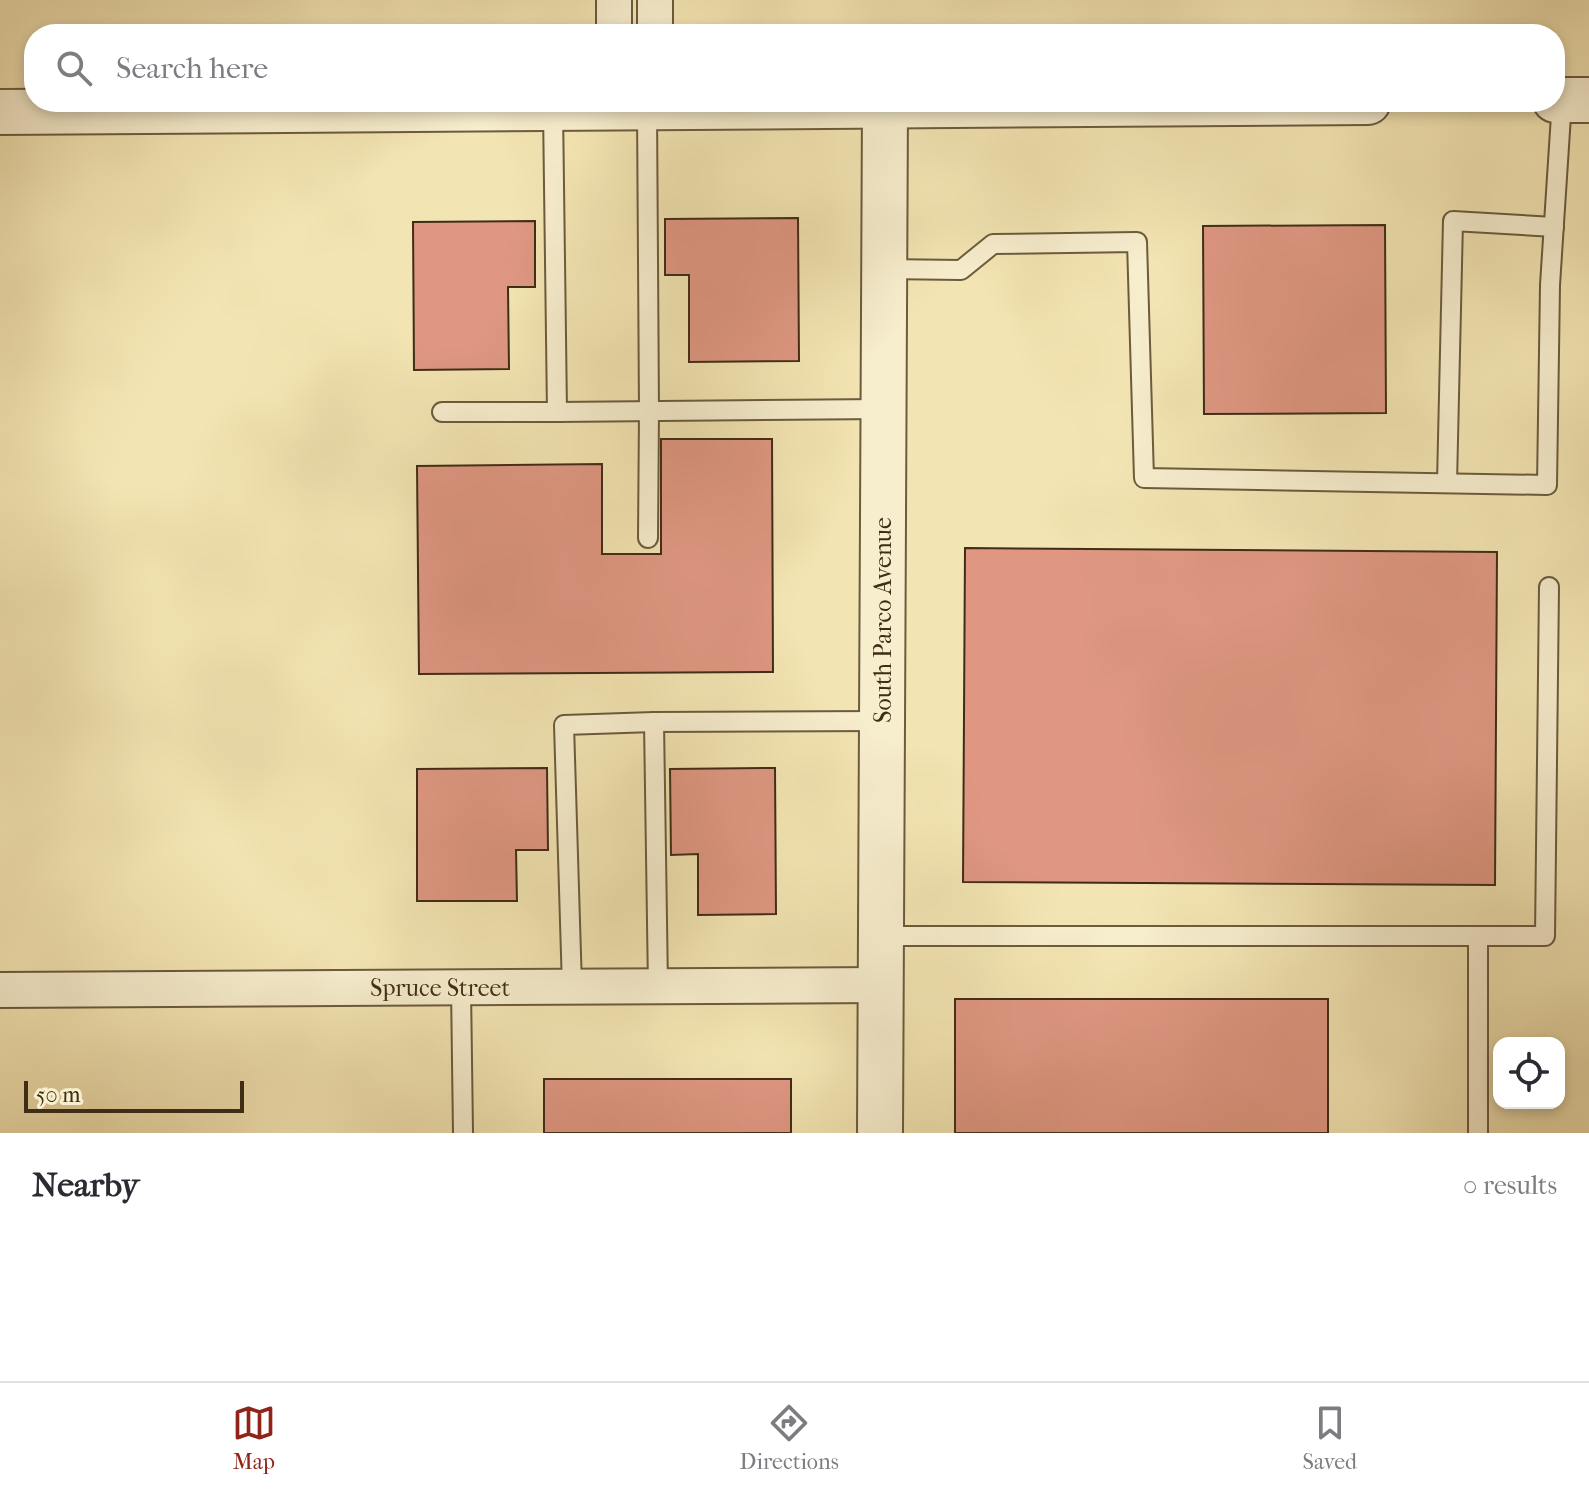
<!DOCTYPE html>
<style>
body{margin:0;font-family:"IM FELL French Canon",serif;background:#f2f2f3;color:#2b2b33}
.controls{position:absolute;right:24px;bottom:24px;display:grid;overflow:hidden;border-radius:16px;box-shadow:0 4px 12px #0003}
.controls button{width:72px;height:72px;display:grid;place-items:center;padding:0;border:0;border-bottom:2px solid #e1e1e2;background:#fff;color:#2b2b33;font:40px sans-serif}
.scale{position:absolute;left:24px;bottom:20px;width:220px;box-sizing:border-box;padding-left:8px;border:4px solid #3f2d16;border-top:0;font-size:22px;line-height:28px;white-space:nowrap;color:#3f2d16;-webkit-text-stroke:6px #f7eece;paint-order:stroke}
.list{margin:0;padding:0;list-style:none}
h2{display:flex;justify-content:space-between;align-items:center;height:104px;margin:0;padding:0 32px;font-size:34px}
h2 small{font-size:26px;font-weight:400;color:#7c7c81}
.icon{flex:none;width:44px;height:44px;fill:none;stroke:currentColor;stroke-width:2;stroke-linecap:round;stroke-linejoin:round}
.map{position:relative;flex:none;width:1589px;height:1133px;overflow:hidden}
.search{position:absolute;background:#fff;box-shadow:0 4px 12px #0003;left:24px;right:24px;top:24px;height:88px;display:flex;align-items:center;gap:20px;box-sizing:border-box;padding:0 28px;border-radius:32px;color:#7c7c81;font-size:30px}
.sheet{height:248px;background:#fff}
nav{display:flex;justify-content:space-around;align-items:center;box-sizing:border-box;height:112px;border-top:2px solid #e1e1e2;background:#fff;font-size:22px;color:#7c7c81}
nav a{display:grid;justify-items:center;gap:4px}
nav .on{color:#8f2418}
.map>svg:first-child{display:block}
</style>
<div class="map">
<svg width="1589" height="1133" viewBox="0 0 1589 1133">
<rect width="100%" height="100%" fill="#f3e5b3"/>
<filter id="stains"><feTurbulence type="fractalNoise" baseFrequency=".0025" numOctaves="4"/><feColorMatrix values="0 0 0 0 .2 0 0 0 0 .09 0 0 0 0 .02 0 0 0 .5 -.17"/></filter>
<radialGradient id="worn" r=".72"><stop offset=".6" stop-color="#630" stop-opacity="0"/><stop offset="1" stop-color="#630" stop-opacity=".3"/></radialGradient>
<g fill="#df9782" stroke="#3f2d16" stroke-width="2">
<path d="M798,218L799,361L689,362V275H665V219Z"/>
<path d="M535,221V287H508L509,369L414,370L413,222Z"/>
<path d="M1385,225L1386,413L1204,414L1203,226Z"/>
<path d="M661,439H772L773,672L419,674L417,466L602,464V554H661Z"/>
<path d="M965,548L1497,552L1495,885L963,882Z"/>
<path d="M547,768L548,850H516L517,901H417V769Z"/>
<path d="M775,768L776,914L698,915V854L671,855L670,769Z"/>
<rect x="955" y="999" width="373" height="134"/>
<rect x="544" y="1079" width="247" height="54"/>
</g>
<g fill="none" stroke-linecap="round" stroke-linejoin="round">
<defs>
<g id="service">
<path d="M647,108L649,411L648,538"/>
<path d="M553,109L557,412L884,409"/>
<path d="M884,269L961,270L993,244L1137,242L1144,478L1547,485L1550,285L1562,100"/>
<path d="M442,412H557"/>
<path d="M1447,483L1453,221L1554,227"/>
<path d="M881,936H1545L1549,587"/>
<path d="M1478,936V1133"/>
<path d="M572,987L564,725L654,722"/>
<path d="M658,987L654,722L882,721"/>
<path d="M461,988L463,1133"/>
</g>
<g id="minor">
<path d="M614,0V34"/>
<path d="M655,34V0"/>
<path d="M0,990L880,985"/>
</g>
<g id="tertiary">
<path d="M1555,100H1589"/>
<path d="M0,112L1368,102"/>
<path d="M880,1133L885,106"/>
</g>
</defs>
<use href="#service" stroke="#6c5b3d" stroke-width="22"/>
<use href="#minor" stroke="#6c5b3d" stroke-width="38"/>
<use href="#tertiary" stroke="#6c5b3d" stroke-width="48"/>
<use href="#service" stroke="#f7eece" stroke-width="18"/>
<use href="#minor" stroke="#f7eece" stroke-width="34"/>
<use href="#tertiary" stroke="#f7eece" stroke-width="44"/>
</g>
<g text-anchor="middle" stroke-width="6" stroke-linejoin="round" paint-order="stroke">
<g font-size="24" fill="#3f2d16" stroke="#f7eece">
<text transform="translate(883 620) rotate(-90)" y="8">South Parco Avenue</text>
<text x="440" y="996">Spruce Street</text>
</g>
</g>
<rect width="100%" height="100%" filter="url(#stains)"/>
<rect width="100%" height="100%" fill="url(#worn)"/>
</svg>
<div class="controls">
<button><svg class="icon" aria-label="locate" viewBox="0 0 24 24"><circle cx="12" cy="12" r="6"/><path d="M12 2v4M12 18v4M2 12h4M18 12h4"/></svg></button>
</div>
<div class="scale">50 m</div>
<div class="search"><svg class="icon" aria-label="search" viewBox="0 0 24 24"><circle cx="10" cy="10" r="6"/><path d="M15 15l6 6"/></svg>Search here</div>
</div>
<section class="sheet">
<h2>Nearby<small>0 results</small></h2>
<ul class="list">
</ul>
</section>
<nav>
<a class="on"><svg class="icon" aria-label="map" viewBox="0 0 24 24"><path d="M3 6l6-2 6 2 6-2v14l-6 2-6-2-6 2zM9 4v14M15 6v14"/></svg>Map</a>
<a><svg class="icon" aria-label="directions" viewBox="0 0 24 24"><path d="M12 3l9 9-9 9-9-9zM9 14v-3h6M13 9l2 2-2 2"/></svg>Directions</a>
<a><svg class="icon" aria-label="saved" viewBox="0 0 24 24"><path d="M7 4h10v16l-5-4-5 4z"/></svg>Saved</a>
</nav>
